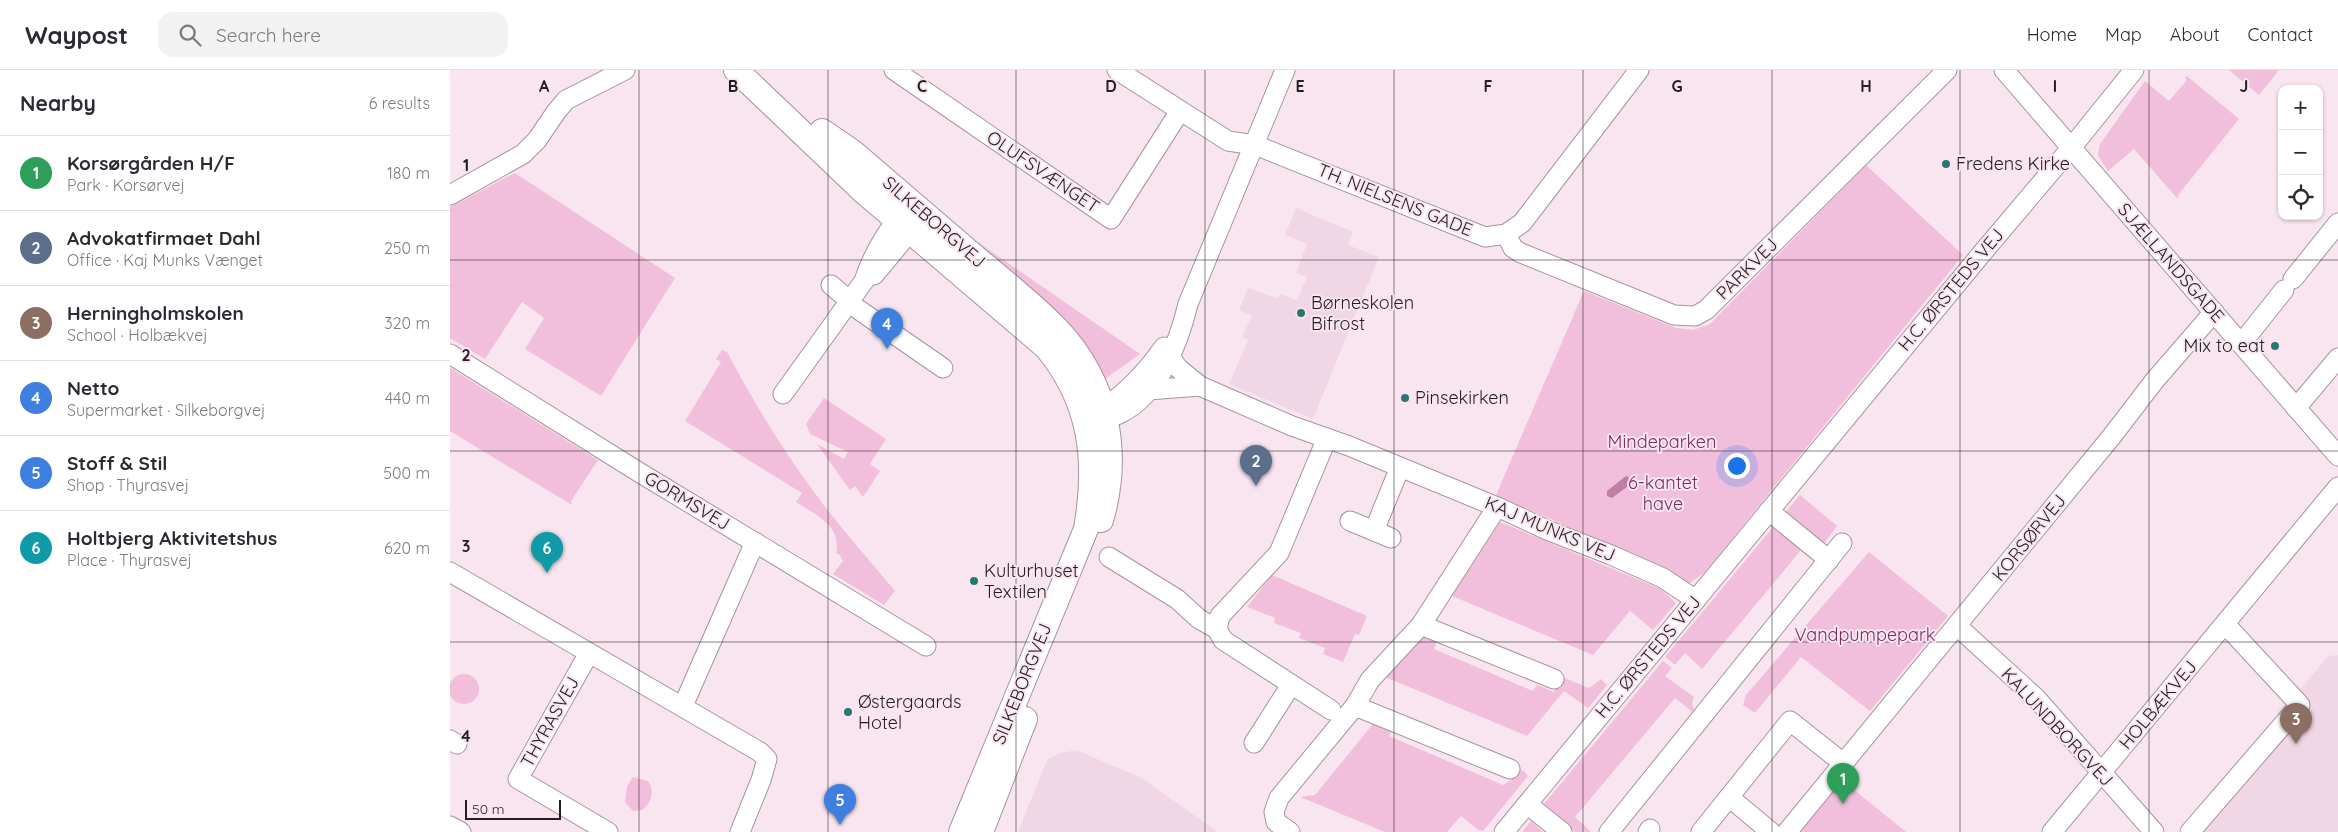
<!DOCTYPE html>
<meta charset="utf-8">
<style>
body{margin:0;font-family:Quicksand,sans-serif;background:#f2f2f3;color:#2b2b33}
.controls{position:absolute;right:15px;top:15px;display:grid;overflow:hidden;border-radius:10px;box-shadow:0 1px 4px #0004}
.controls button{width:45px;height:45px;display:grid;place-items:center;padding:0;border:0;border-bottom:1px solid #e1e1e2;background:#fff;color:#2b2b33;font:25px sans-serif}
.scale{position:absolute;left:15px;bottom:12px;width:96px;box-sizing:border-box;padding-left:5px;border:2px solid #241d21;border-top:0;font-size:14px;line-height:18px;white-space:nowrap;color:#241d21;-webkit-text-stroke:4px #f8e5ef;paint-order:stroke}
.you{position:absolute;left:1286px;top:395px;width:18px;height:18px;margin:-12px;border:4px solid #fff;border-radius:50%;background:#1a73e8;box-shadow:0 0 0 8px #1a73e833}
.badge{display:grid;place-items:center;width:32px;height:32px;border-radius:50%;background:#2a7472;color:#fff;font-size:16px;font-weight:700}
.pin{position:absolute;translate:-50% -41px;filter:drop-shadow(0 1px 2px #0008)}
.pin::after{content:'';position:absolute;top:26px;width:18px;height:15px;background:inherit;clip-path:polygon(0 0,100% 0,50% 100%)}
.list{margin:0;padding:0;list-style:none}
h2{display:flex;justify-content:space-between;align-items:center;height:65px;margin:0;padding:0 20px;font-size:21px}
h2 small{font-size:16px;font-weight:400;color:#7c7c81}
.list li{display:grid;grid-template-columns:32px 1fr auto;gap:15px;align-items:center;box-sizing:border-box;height:75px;padding:0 20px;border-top:1px solid #e1e1e2}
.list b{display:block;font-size:19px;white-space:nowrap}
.list p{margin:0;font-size:16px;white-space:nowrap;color:#7c7c81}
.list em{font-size:16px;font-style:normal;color:#7c7c81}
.icon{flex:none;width:28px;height:28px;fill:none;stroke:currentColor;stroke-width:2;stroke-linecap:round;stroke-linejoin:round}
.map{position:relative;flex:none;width:1888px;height:762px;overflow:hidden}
header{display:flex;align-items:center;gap:30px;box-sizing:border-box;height:70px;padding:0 25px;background:#fff;border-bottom:1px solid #e1e1e2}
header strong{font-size:24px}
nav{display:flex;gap:28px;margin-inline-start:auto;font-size:18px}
.search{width:350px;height:45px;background:#f2f2f3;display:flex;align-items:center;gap:12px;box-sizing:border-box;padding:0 18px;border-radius:15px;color:#7c7c81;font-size:19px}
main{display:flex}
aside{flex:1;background:#fff}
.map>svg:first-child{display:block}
</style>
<header>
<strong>Waypost</strong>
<div class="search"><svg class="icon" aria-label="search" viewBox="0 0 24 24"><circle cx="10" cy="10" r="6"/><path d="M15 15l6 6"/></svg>Search here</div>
<nav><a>Home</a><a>Map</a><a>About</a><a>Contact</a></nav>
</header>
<main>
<aside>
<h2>Nearby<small>6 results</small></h2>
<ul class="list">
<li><span class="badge" style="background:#2e9e5b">1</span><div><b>Korsørgården H/F</b><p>Park · Korsørvej</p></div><em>180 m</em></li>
<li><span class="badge" style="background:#5c6f8a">2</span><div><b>Advokatfirmaet Dahl</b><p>Office · Kaj Munks Vænget</p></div><em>250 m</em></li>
<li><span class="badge" style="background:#8d6e63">3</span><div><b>Herningholmskolen</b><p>School · Holbækvej</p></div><em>320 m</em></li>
<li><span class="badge" style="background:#3f7fe0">4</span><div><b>Netto</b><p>Supermarket · Silkeborgvej</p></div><em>440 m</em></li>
<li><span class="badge" style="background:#3f7fe0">5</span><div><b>Stoff &amp; Stil</b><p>Shop · Thyrasvej</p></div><em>500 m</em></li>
<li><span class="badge" style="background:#0f9aa8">6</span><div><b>Holtbjerg Aktivitetshus</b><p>Place · Thyrasvej</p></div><em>620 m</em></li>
</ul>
</aside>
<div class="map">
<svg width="1888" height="762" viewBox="0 0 1888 762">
<rect width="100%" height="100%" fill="#f8e5ef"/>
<g fill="#f1d7e6">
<path d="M846,138L903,162L898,175L929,187L863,349L779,314L798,270L792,267L802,246L789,240L798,218L828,229L830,224L847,230L857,207L846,203L857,174L835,165Z"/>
<path d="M1888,585V762H1731L1878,586Z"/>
<path d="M626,680L690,707L768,762H568L597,690L608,684Z"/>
</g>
<g fill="#f1bfdc">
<path d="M1779,0H1829L1809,25Z"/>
<path d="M1737,6L1789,49L1728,125L1729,127L1727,128L1684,79L1658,101L1648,85L1650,74L1695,11L1719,31L1737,10L1735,8Z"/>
<path d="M1416,95L1513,185L1255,502L1237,515L1212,498L1046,425L1134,221L1226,258L1243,260L1260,254Z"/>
<path d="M65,103L225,208L151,326L75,279L94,248L72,232L35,289L0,268V137Z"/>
<path d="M471,133L690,284L655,309L617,258Z"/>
<path d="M272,280L277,282C305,335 336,385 372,433C395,463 421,492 445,521L434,535L383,504L393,491L390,485L386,483C392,456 366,445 346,432L352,423L235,351L271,292L266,289Z"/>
<path d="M0,298L148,390L121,431L122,435L0,361Z"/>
<path d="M374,328L436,369L420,394L430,401L413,427L405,416L400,420L367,374L394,389L398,382L360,364L356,354Z"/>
<path d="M1350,425L1387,456L1372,476L1334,444Z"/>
<path d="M1050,452L1211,519L1226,533L1203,560L1180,541L1143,585L1002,526Z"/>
<path d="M1324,456L1352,479L1252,599L1235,583L1225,595L1215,587Z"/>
<path d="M1419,482L1498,546L1420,641L1351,587L1305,643L1293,635L1296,625Z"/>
<path d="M822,505L917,546L909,565L905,564L893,592L873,584L875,578L849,568L851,563L824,553L825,548L797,537Z"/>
<path d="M972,563L988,569L984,579L1083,621L1087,615L1104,622L1112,607L1139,618L1151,609L1157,615L1138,638L1114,621L1077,666L935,607Z"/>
<path d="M1213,591L1222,598L1215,606L1244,627L1242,633L1245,644L1225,628L1125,747L1141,762H1125L1093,735Z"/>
<circle cx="14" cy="619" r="15"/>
<path d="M927,649L943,656L939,666L1053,715L1062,710L1068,699L1074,701L1078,706L1033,761L1028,760L1011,746L997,762H935L850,727L865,725Z"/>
<path d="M1387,706L1456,762H1342Z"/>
<path d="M183,707L198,711C205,721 202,733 192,740L183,741L175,732L177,717Z"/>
<path d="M1081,751L1093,762H1072Z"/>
</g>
<path fill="#be7fa5" d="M1176,406L1180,408L1181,414L1162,428L1157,426V421Z"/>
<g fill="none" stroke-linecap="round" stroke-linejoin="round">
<defs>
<g id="minor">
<path d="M444,0L661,149L730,41"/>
<path d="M667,0L778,71L805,75L1035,167L1056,164L1072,153L1189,0"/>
<path d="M1554,0L1888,386"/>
<path d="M0,125L73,84L87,70L106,42L116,30L175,0"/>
<path d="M1056,164L1063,178L1071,183L1224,245L1245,246L1256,240L1497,0"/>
<path d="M424,205L468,152"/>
<path d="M1843,209L1888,153"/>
<path d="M381,215L400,231"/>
<path d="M399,233L493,298"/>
<path d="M1791,274L1834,220"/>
<path d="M0,284L187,401L476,576"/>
<path d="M721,288L728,298L750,316L842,356L899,376L1052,439L1097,460L1161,485L1213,508L1246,530"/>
<path d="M698,320L750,316"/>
<path d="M333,324L414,211C422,186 437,160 455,141"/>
<path d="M1846,338L1888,288"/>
<path d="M642,344C672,329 695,304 714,277"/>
<path d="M641,348C651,348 662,348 671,343C709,324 729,272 738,234L835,0"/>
<path d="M877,368L829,483L770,546L767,559L773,570L881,640"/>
<path d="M1319,441L1379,490"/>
<path d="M900,451L941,468"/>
<path d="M924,461L950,397"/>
<path d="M659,487L727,529L749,549L767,559"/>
<path d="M0,502L310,682L317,689L311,710L290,762"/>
<path d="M971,555L1104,609"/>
<path d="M1507,556L1586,628L1704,762"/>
<path d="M139,583L68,709L158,762"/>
<path d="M233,636L305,472"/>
<path d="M905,636L1060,699"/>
<path d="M0,670L7,674"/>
<path d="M804,673L841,615"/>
<path d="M1279,727L1321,762"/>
<path d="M1077,734L1112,762"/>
<path d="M0,756L11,762"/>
<path d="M840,762L826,752L824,742L829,728L905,636L920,610L971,555L1047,437"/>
<path d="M1054,762L1533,182L1621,78L1684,0"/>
<path d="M1159,762L1392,473"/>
<path d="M1198,762L1200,759"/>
<path d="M1251,762L1340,651L1393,693"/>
<path d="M1337,762L1662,366L1705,310L1764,242"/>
<path d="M1602,762L1888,417"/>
<path d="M1740,762L1850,635L1775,554"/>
</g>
<g id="major">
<path d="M286,0L413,121L596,277C641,331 648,390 636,459L511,762"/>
<path d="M372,61L404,83C446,119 488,155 531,192C557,214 584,235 608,260C657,312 671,382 651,450"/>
<path d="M531,762L575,649"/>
</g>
</defs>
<use href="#minor" stroke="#a6949e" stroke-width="21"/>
<use href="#major" stroke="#a6949e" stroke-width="26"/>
<use href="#minor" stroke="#fff" stroke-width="19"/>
<use href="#major" stroke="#fff" stroke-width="24"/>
</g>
<path fill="none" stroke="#241d21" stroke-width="1" stroke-opacity="0.55" d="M189,0V762M378,0V762M566,0V762M755,0V762M944,0V762M1133,0V762M1322,0V762M1510,0V762M1699,0V762M0,190H1888M0,381H1888M0,572H1888"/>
<g fill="#2a7472" stroke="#f8e5ef" stroke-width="2">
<circle cx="1496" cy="94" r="5"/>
<circle cx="851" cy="243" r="5"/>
<circle cx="1825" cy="276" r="5"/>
<circle cx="955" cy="328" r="5"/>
<circle cx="524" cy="511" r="5"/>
<circle cx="398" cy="642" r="5"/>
</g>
<g text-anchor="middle" stroke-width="4" stroke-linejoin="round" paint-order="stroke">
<g font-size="18" fill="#241d21" stroke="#f8e5ef" text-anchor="start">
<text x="1506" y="100">Fredens Kirke</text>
<text x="861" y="239">Børneskolen<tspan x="861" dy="21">Bifrost</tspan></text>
<text x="1815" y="282" text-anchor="end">Mix to eat</text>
<text x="965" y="334">Pinsekirken</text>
<text x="534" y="507">Kulturhuset<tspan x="534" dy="21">Textilen</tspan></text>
<text x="408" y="638">Østergaards<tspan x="408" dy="21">Hotel</tspan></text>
</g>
<g font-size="18" fill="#241d21" stroke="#f8e5ef">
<text transform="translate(593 102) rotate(34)" y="6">OLUFSVÆNGET</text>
<text transform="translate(945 130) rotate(22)" y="6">TH. NIELSENS GADE</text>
<text transform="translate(484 152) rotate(41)" y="6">SILKEBORGVEJ</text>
<text transform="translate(1721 193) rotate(49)" y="6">SJÆLLANDSGADE</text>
<text transform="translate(1297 199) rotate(-45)" y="6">PARKVEJ</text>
<text transform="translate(1501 220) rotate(-50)" y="6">H.C. ØRSTEDS VEJ</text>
<text transform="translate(237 431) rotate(31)" y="6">GORMSVEJ</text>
<text transform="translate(1100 459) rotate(23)" y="6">KAJ MUNKS VEJ</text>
<text transform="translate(1579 468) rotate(-51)" y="6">KORSØRVEJ</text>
<text transform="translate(1198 587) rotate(-50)" y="6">H.C. ØRSTEDS VEJ</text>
<text transform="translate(572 614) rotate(-68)" y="6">SILKEBORGVEJ</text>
<text transform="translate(1708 635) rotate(-50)" y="6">HOLBÆKVEJ</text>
<text transform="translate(100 652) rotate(-61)" y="6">THYRASVEJ</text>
<text transform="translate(1607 657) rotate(47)" y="6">KALUNDBORGVEJ</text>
</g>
<g font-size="18" fill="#792d60" stroke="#f8e5ef">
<text x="1212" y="378">Mindeparken</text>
<text x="1213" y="419">6-kantet<tspan x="1213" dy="21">have</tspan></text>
<text x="1415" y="571">Vandpumpepark</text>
</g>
</g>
<g font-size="16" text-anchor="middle" font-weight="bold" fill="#241d21" stroke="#f8e5ef" stroke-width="4" stroke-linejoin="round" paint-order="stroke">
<text x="94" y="22">A</text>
<text x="283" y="22">B</text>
<text x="472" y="22">C</text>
<text x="661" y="22">D</text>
<text x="850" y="22">E</text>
<text x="1038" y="22">F</text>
<text x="1227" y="22">G</text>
<text x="1416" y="22">H</text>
<text x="1605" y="22">I</text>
<text x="1794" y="22">J</text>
<text x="16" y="101">1</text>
<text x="16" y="291">2</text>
<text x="16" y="482">3</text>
<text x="16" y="672">4</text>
</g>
</svg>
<div class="controls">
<button>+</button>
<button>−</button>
<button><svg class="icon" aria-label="locate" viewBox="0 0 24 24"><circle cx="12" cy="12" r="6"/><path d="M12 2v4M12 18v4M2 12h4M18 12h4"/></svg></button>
</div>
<div class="scale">50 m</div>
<div class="you"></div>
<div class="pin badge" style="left:1393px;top:734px;background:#2e9e5b">1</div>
<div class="pin badge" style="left:806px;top:416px;background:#5c6f8a">2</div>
<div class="pin badge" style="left:1846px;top:674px;background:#8d6e63">3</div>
<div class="pin badge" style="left:437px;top:279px;background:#3f7fe0">4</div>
<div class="pin badge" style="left:390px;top:755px;background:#3f7fe0">5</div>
<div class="pin badge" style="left:97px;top:503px;background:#0f9aa8">6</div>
</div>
</main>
